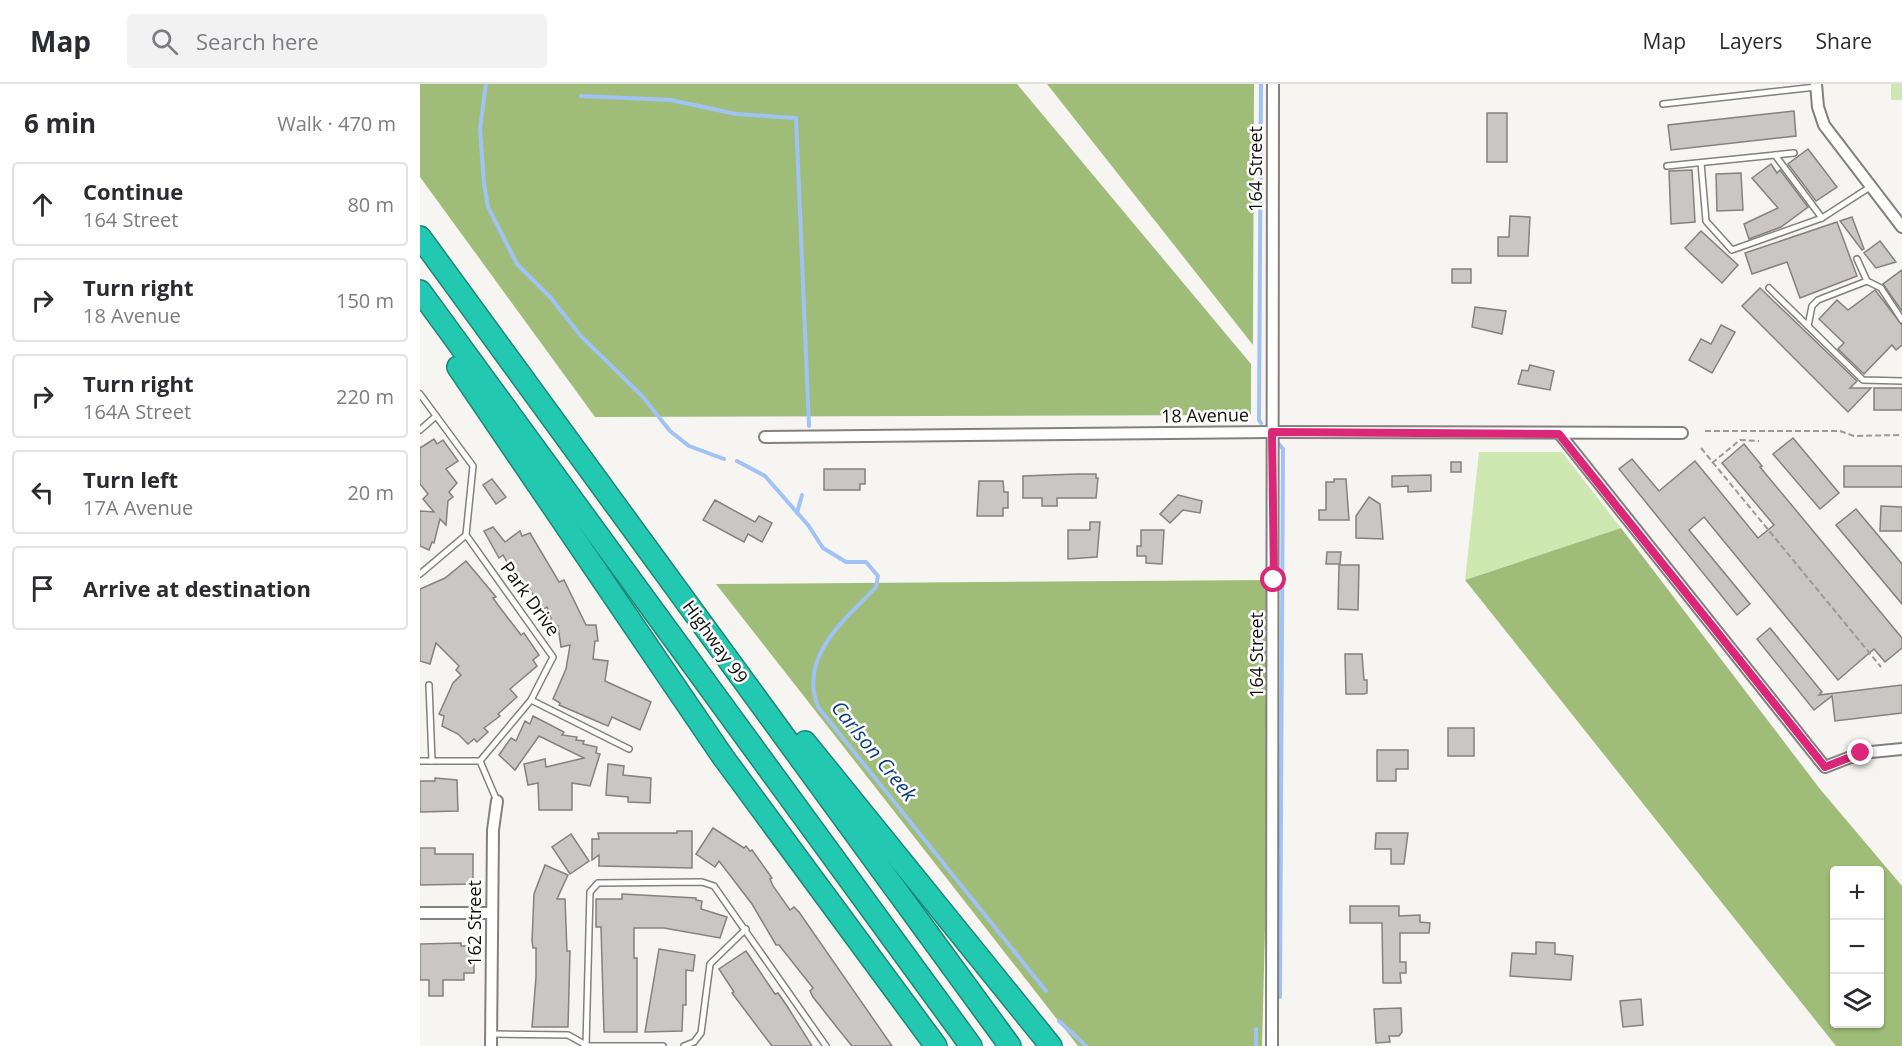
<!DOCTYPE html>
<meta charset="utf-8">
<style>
body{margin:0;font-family:"Open Sans",sans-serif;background:#f2f2f3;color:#2b2b33}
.controls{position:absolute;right:18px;bottom:18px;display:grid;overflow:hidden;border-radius:6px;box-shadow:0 2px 4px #0004}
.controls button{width:54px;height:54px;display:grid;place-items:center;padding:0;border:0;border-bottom:2px solid #e1e1e2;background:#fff;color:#2b2b33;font:30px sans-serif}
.stop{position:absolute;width:18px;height:18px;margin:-14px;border:4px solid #db2777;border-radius:50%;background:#fff}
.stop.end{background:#db2777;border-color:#fff;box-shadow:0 2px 6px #0008}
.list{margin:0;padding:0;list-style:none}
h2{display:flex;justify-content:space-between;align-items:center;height:78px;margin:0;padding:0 24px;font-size:26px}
h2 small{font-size:20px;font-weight:400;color:#7c7c81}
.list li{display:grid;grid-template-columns:39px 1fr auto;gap:18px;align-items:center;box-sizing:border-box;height:84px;margin:0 12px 12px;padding:0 12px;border:2px solid #e1e1e2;border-radius:6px}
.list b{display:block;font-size:22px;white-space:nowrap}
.list p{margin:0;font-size:20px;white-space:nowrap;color:#7c7c81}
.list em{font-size:20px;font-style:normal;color:#7c7c81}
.icon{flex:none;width:33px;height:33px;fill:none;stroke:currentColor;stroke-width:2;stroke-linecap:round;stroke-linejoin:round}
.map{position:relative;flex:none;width:1482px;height:962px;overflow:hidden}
header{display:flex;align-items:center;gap:36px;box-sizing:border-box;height:84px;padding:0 30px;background:#fff;border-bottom:2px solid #e1e1e2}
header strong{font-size:28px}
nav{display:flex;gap:33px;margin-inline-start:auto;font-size:21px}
.search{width:420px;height:54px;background:#f2f2f3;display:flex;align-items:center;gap:15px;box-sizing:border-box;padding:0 21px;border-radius:6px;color:#7c7c81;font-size:22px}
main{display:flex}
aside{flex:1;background:#fff}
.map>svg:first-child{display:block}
</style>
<header>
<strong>Map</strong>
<div class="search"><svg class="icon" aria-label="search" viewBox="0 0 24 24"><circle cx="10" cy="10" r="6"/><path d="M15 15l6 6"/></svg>Search here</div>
<nav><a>Map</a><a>Layers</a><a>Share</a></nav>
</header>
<main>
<aside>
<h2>6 min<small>Walk · 470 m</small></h2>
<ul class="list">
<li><svg class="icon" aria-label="ahead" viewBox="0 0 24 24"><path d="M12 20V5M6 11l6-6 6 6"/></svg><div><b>Continue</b><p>164 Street</p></div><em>80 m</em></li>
<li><svg class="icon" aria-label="right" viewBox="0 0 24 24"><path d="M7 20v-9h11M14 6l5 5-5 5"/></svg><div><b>Turn right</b><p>18 Avenue</p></div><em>150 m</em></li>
<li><svg class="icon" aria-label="right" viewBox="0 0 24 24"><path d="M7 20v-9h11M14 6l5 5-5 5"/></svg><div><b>Turn right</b><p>164A Street</p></div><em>220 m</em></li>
<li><svg class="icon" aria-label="left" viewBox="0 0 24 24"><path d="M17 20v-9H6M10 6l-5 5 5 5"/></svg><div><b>Turn left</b><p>17A Avenue</p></div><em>20 m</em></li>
<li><svg class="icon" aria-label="arrive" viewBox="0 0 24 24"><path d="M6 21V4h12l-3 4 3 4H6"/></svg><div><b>Arrive at destination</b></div></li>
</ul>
</aside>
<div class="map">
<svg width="1482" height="962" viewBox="0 0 1482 962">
<rect width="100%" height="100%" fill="#f7f5f1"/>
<g fill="#cfe8b1">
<rect x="1471" y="0" width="11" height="16"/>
<path d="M1059,368H1142L1201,444L1045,496Z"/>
</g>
<g fill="#9fbd78" fill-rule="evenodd">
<path d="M0,0H597L831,280V331L175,333L0,93Z"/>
<path d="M627,0H834L833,261Z"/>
<path d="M1201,444L1400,705L1482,802V962H1416L1045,496ZM1414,786H1460V940H1414Z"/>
<path d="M854,496L842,962H658L296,500Z"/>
</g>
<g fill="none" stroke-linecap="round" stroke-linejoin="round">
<g stroke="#a1c2f4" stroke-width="4">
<path d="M66,0L60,45L64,100L68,123L97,180L131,214L160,251L223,313L250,347L269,362L304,375"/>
<path d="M841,0L839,336L841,339"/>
<path d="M161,12L251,16L316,30L376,34L389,342"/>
<path d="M857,358L863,365L860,913"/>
<path d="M317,377L345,392L388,441L403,464L426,478H446L458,492L456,503C425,536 378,572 398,623L626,907"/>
<path d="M377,429L382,411"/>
<path d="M639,937L666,962"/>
<path d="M836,945V962"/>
</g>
</g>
<g fill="#cac6c3" stroke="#84817e" stroke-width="1.5">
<path d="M1374,27L1376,52L1251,66L1248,41Z"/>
<rect x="1067" y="29" width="20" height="49"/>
<path d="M1388,65L1417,103L1396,117L1368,80Z"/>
<path d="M1351,80L1357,89L1360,86L1388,123L1361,143L1329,155L1324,140L1358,124L1332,94Z"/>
<path d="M1272,86L1275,138L1251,140L1249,87Z"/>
<path d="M1321,89L1323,126L1297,127L1296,90Z"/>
<path d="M1090,132L1110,133L1108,172H1078V153H1089Z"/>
<path d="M1432,133L1444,165L1442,166L1420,137Z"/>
<path d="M1417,138L1437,192L1380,214L1367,178L1332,190L1325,169Z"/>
<path d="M1281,147L1318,181L1302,199L1265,164Z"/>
<path d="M1460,157L1476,178L1456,184L1444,169Z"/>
<rect x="1032" y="185" width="19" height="14"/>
<path d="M1482,186V227L1463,200Z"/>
<path d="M1340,204L1437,297L1430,304H1451L1428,328L1322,222Z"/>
<path d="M1455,206L1482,241V261L1476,266L1472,261L1444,290L1418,265L1424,259L1399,235L1417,216L1428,226Z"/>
<path d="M1055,223L1086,227L1082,250L1052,243Z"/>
<path d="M1301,241L1315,248L1292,289L1269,276L1281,255L1291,260Z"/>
<path d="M1110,281L1134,287L1130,306L1098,300L1102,286L1108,287Z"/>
<rect x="1454" y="304" width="28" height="22"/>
<path d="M1373,354L1419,409L1400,425L1353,370Z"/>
<path d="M14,355L17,360L23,356L38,377L26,385L37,399L29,408L33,413L28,417L26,441L20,435L14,459L12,458L9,466L0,462V427L14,428L3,415L8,410L0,400V364Z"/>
<path d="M1324,360L1342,382L1340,383L1482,554V564L1465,578L1454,565L1418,596L1284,433L1269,446L1330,520L1317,531L1199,385L1212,375L1239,407L1275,377L1338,454L1354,441L1302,379Z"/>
<rect x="1031" y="378" width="10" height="10"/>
<rect x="1424" y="382" width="58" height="21"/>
<path d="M404,385H445V400H440V406H404Z"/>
<path d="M657,390H676V394H678L676,414H637V422H622V414H603V392Z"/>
<path d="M1011,391V407L988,408V402L972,403V392Z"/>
<path d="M72,395L86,413L76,420L63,401Z"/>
<path d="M914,395H926L929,436H899V426H906V398H914Z"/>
<path d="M559,397H583L584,408H588V424H583V432H557Z"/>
<path d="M758,411L782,417L780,429L763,426L750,439L740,430Z"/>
<path d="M949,413L960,420L963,455L936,454V432Z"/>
<path d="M295,416L335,438L339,432L352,439L342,458L328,450L324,458L283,436Z"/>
<path d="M1461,422L1482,423V447H1460Z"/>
<path d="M1436,425L1482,480V520L1416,441Z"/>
<path d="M670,438H680L677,473L648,475V446H670Z"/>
<path d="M73,443L85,458L100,447L102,452L110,449L139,498L144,496L166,541H176L178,557H175L173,575L188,577L185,597L231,618L220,646L192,633L188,642L139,621L140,619L133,615L146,585L150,561L141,563L138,542L134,543L127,523L121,527L110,505L104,508L83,471L79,474L64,447Z"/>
<path d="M721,446H744L742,480L726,479V472H717V462H721Z"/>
<path d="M907,468H921L920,480H906Z"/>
<path d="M46,477L76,513L73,514L78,521L101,551L104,549L119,571L113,576L117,582L90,605L97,613L78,630L80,632L64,644L68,648L57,658L54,655L48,660L38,650L22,642L24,632L19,630L33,599L41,591L36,586L39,582L16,559L10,580L0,577V505L25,494Z"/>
<path d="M919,481H939L938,526L918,525Z"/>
<path d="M1350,544L1402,608L1399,611L1482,601V629L1415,637L1412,612L1394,626L1337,555Z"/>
<path d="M925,570H942L944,596H947V609L944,610H926Z"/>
<path d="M113,632L144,648L142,651L157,653L156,656L164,657L163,660L177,663L176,669L180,670L170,702L152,699V726H119L118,699L108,701L104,680L125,675L126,683L164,674L119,652L95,686L79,671L91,654L96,657L105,637L110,640Z"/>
<rect x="1028" y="644" width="26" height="28"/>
<path d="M957,666H988V685H976V697H957Z"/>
<path d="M188,680L204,682L203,691L231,694L230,719L208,718V713L186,711Z"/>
<path d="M15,694L37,696L38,727L0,728V697H15Z"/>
<path d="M293,744L324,764L326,762L330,767L332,766L352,794L350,795L353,802L370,826L374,823L379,828L472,962H432L419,946L393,913L390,907L393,904L359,861H356L332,820L299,777L295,783L276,770Z"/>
<path d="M257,747H272V784L179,782V771L172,776V755H179L178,749H257Z"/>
<path d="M956,749H988L984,780H971V765H955Z"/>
<path d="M151,750L169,777L150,790L132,763Z"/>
<path d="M0,764H15V770H53V800L0,801Z"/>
<path d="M125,781L148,791L137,815H145L147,867H150L148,943H112L116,893V864H113L112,857L114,810Z"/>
<path d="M202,810L276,814V816L282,817L281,825L307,833L300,854L244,844H214V874H217V948H184L181,843H176V815H202Z"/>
<path d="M930,822H979V832L1000,831V838L1010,839L1009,849H980V878H986V889H980L981,899H963L962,839H930Z"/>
<path d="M1116,858L1135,859V870L1153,872L1151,896L1090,892L1092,869L1116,870Z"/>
<path d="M41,859V862H54V889H44V896H23V912H9V896H0V860Z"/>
<path d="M239,865L275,871L273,887L266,886V921H263L262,947L225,948Z"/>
<path d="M326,867L355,910L358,909L367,922L392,962H352L312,909L314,908L299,885Z"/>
<path d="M1221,915L1223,941L1203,943L1200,917Z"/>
<path d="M981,924L982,948L979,952H969L970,958L956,959L954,925Z"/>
</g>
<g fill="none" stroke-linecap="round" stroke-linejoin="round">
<defs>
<g id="service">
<path d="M1243,20L1396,3"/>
<path d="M1355,71L1402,134"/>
<path d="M1281,79L1286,137L1312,166L1402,134L1450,103"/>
<path d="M1247,82L1374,69"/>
<path d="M1437,175L1447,197"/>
<path d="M1349,204L1443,296L1482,297"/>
<path d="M1388,242L1392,222L1398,216L1447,197L1461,204L1482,236"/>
<path d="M0,310L53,382L46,451L133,573L111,616L60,677H0"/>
<path d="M0,346L16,332"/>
<path d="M0,490L46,451"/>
<path d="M9,601L12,677"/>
<path d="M111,616L209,665"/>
<path d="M60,677L77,717"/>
<path d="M72,950L148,951L166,961"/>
<path d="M165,962H243"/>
<path d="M166,962L170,808L178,799L282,798L294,802L406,962"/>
<path d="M264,962L274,958L281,949L290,880L326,845"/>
</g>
<g id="minor">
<path d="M1396,0L1398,23L1404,41L1482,143"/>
<path d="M1139,349L1405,683L1441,669L1482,665"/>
<path d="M345,353L852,348L1262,349"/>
<path d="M0,829H71"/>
<path d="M71,962L73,746L77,717"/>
<path d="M852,962L853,0"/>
</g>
<g id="motorway">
<path d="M0,153L590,962"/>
<path d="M0,207L551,962"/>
<path d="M38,283L303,673L516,962"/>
<path d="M385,658L631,962"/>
</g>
</defs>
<use href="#service" stroke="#83807d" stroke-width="8"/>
<use href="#minor" stroke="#83807d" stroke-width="14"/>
<use href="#motorway" stroke="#1c8777" stroke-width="24"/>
<g stroke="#9b9a97" stroke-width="2" stroke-dasharray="6 3" stroke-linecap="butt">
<path d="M1285,347H1420L1434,352L1482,351"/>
<path d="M1281,364L1461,583"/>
<path d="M1292,379L1320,356L1339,357"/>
</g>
<use href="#service" stroke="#fff" stroke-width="5"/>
<use href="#minor" stroke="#fff" stroke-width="10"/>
<use href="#motorway" stroke="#23c8b0" stroke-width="21"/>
</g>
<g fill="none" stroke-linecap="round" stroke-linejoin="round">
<path stroke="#db2777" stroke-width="8" d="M854,496L852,348L1139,350L1405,683L1441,669"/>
</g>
<g text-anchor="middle" stroke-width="5" stroke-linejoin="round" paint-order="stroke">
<g font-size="18" fill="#0e0e0c" stroke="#fff">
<text transform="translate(836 85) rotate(-90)" y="6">164 Street</text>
<text transform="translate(785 332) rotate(-1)" y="6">18 Avenue</text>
<text transform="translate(110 515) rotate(54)" y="6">Park Drive</text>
<text transform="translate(295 558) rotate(54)" y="6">Highway 99</text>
<text transform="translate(837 571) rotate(-90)" y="6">164 Street</text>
<text transform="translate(55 839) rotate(-90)" y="6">162 Street</text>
</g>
<g font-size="20" font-style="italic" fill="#0a3e84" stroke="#fff">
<text transform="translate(454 667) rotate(51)" y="7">Carlson Creek</text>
</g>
</g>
</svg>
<div class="controls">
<button>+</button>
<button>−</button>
<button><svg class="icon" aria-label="layers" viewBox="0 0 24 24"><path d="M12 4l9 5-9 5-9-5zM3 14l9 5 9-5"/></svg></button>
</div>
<div class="stop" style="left:854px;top:496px"></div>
<div class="stop end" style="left:1441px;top:669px"></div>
</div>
</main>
